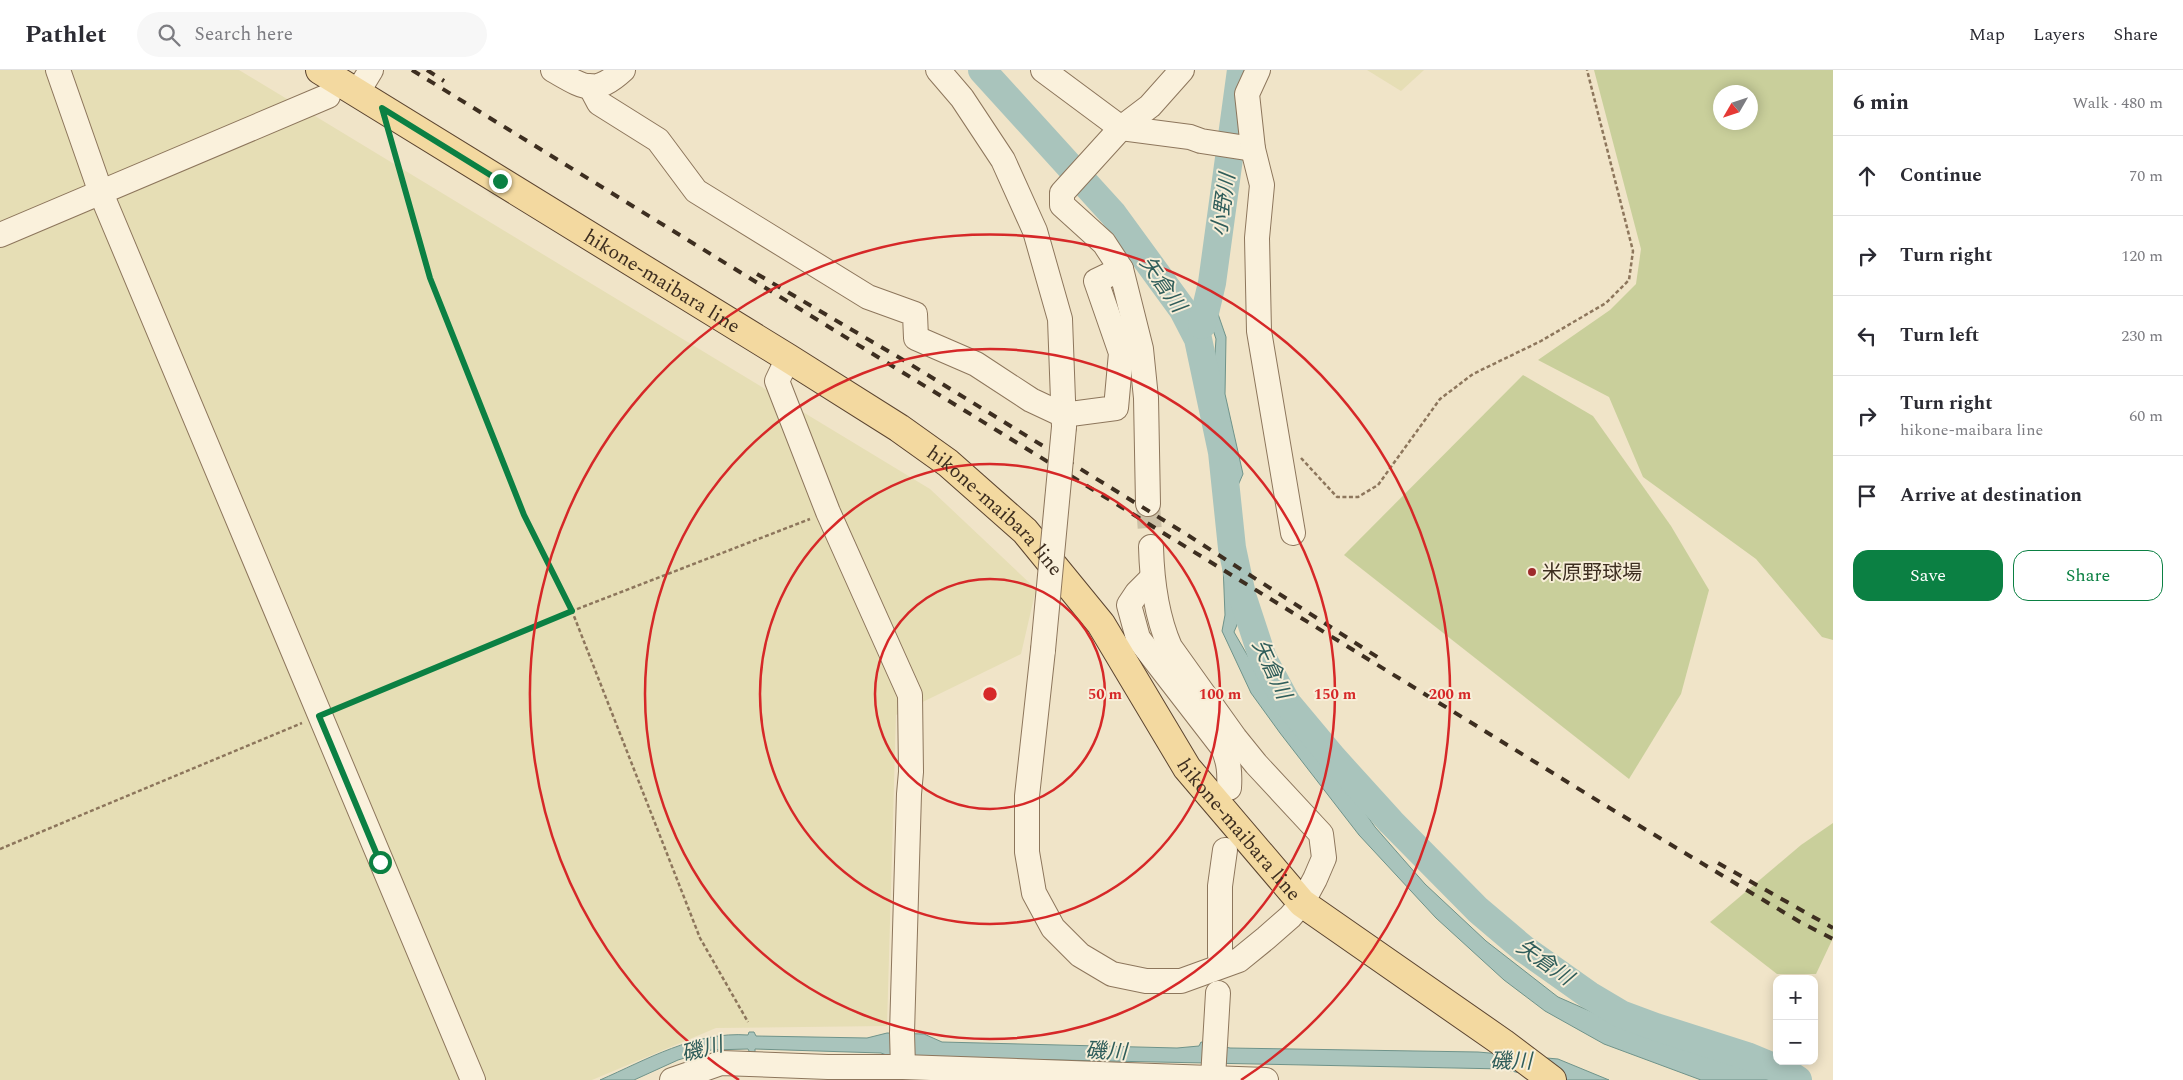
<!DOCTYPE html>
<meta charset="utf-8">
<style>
body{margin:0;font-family:Spectral,"Noto Sans JP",serif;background:#f7f7f7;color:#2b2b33}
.controls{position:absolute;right:15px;bottom:15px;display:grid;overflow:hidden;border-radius:10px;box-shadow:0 2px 12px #0003}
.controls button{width:45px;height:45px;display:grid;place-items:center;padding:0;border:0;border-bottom:1px solid #e1e1e2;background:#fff;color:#2b2b33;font:25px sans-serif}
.compass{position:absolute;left:1713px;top:15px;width:45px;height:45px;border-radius:50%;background:#fff;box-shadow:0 2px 12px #0003;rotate:231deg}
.stop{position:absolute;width:15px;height:15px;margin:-11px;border:4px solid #0b8043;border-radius:50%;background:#fff}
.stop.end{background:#0b8043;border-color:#fff;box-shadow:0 1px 5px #0008}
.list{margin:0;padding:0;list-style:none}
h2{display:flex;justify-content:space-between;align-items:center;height:65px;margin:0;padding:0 20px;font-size:21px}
h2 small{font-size:16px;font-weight:400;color:#7c7c81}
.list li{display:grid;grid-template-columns:32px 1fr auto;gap:15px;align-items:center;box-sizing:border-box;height:80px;padding:0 20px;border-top:1px solid #e1e1e2}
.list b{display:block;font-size:19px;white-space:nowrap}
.list p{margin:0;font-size:16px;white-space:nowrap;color:#7c7c81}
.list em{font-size:16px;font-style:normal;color:#7c7c81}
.actions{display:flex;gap:10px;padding:15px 20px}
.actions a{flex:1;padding:11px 0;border:1px solid #0b8043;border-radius:15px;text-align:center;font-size:18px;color:#0b8043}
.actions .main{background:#0b8043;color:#fff}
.icon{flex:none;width:28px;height:28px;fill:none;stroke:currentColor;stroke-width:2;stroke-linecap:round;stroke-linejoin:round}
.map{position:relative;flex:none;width:1833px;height:1010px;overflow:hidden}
header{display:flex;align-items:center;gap:30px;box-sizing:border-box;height:70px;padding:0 25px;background:#fff;border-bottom:1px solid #e1e1e2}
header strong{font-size:24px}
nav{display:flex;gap:28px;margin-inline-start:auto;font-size:18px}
.search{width:350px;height:45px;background:#f7f7f7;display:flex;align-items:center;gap:12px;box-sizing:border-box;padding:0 18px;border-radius:28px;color:#7c7c81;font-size:19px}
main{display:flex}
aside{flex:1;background:#fff}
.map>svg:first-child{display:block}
</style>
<header>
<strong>Pathlet</strong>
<div class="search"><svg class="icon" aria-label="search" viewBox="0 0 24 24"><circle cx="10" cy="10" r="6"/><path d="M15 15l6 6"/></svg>Search here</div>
<nav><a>Map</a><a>Layers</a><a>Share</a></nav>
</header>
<main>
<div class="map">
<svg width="1833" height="1010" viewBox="0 0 1833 1010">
<rect width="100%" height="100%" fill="#f0e4c8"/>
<g fill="#e6deb5">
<path d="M0,0H239L930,419L1036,519L1021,584L896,645L887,956L716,958L592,1010H0Z"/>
<path d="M1367,0H1424L1401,21Z"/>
</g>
<g fill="#c9cf9b" fill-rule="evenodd">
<path d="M1594,0H1833V570L1822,567L1756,489L1643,407L1609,327L1538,290L1610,240L1636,214L1641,179ZM1720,22H1750V52H1720Z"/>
<path d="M1523,305L1593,346L1671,456L1709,520L1681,624L1629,709L1344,485Z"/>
<path d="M1833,753V868L1816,904H1777L1710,852L1801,775Z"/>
</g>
<g fill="#a9c4bc" stroke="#6f938a">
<path d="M1208,215L1226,267L1225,324L1243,404L1236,420L1239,443L1234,461L1242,543L1234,562L1264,614L1318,689L1343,711L1375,757L1425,814L1486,871L1558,927L1633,960L1767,999L1792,1010H1701L1604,974L1545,941L1504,910L1436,848L1359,765L1280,663L1251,623L1222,561L1225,545L1220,418L1227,395L1212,325L1216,269L1201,224Z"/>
<path d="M749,962H754L756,966L867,968L887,963L924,964L942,972L1177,978L1199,976L1201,972L1230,978L1478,982L1558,989L1609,1010H1547L1504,999L907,987L889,986L881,983L755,979V982L750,983L748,979L711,980L678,990L634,1010H600C646,990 695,961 748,965Z"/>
</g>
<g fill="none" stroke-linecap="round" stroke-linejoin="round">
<g stroke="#a9c4bc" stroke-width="28">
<path d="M982,0L1113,144L1183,240L1198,269L1222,382L1232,478L1242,525L1263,589L1287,633L1333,688L1391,752L1478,840L1524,879L1589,925L1621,944L1656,957L1747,986L1786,1002L1798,1010"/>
<path d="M1202,255L1212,213L1241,0"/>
</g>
<path stroke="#ccc0a6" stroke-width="24" stroke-dasharray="24 12" stroke-linecap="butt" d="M1148,434L1151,477"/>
<defs>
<g id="minor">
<path d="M58,0L101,123L473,1010"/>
<path d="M553,0C583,17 594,27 623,0"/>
<path d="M938,0L962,28L1003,90L1035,161L1060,249L1064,357"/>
<path d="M1043,0L1121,58L1190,67L1201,71L1253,79"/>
<path d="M1258,0L1247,24L1253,79L1262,115L1257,168L1259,261L1293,463"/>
<path d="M590,16L599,33L658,70L696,121L868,227L915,244L916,268L976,294L1031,330L1063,345L1116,338L1121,283L1096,211L1121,199"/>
<path d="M357,23L371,0"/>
<path d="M0,165L328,26"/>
<path d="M788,288L777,311L828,442L910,625L911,702L909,724L902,963L903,997"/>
<path d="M1148,434L1146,328L1141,279L1121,199L1104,173L1062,135V123L1121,58L1150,36L1182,0"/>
<path d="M1152,508L1137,523L1129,535L1138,568L1223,678C1229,692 1230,703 1229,718"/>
<path d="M1043,580L1027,726V782L1034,823L1053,858L1080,885L1112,904L1146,911H1181L1239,890L1266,868L1290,847L1302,833L1315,809L1324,788L1321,764L1256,694L1235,668L1170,577C1156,545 1152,512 1151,477"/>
<path d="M1220,885V816L1225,780"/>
<path d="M1213,1008L1218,923"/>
<path d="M672,1010L721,993L828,997H903L1266,1010"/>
</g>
<g id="major">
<path id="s1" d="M320,0L788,288L899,358L948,393L1025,461L1101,554L1187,698L1302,833L1503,973L1552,1010"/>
</g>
</defs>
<use href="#minor" stroke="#8d765c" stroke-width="26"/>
<use href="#major" stroke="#5b4430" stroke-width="30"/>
<g stroke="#8d765c" stroke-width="2.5" stroke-dasharray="4 2.5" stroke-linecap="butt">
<path d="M390,68L430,208L524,445L572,541L700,868L748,952"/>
<path d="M1301,388L1337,427H1358L1378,415L1440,329L1473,304L1541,271L1606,233L1629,210L1633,181L1587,0"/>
<path d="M337,639L572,541L810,449"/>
<path d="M0,779L302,653"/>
</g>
<use href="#minor" stroke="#faf1dc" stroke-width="24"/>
<use href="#major" stroke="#f3d9a0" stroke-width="28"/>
<g stroke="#3d2e20" stroke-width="4" stroke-dasharray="9 9" stroke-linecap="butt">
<path d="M412,0L1608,737L1800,852L1833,869"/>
<path d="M427,0L444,11"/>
<path d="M757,204L905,291L1186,464L1382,590"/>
<path d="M1718,793L1833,858"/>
</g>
<defs>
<path id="minor-bridge" d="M1043,580L1064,357"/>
</defs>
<use href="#minor-bridge" stroke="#8d765c" stroke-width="26" stroke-linecap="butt"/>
<use href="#minor-bridge" stroke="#faf1dc" stroke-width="24"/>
</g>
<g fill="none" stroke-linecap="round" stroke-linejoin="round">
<path stroke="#0b8043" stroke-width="6" d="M380,792L319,646L572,541L524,445L430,208L382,38L500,111"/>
</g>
<g fill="none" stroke="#d62828" stroke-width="2.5">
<circle cx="990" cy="624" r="115"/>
<circle cx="990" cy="624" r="230"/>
<circle cx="990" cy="624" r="345"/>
<path d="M739 1010A460 460 0 1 1 1241 1010"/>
</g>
<circle fill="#9e2a2b" stroke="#f7eed8" stroke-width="2" cx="1532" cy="502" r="5"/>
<g text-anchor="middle" stroke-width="4" stroke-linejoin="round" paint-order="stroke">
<g font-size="20" fill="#3d2e20" stroke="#f7eed8">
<text dy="7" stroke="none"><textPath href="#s1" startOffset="402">hikone-maibara line</textPath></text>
<text dy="7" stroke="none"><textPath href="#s1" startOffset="808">hikone-maibara line</textPath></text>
<text dy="7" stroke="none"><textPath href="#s1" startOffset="1212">hikone-maibara line</textPath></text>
</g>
<g font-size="20" fill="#3d2e20" stroke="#f7eed8" text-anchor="start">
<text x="1542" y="509">米原野球場</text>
</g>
<g font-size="21" font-style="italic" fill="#2f5d5a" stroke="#f7eed8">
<text transform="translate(1223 135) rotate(-82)" y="7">小野川</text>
<text transform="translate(1163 214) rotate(55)" y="7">矢倉川</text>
<text transform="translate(1272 599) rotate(65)" y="7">矢倉川</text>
<text transform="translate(1545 892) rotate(35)" y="7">矢倉川</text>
<text transform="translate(702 979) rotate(-15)" y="7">磯川</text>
<text transform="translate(1106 981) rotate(2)" y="7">磯川</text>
<text x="1511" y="998">磯川</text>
</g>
</g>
<circle cx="990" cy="624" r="8" fill="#d62828" stroke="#f7eed8" stroke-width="2.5"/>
<g font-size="15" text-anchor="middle" font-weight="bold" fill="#d62828" stroke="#f7eed8" stroke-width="4" stroke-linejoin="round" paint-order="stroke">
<text x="1105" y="629">50 m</text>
<text x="1220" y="629">100 m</text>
<text x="1335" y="629">150 m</text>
<text x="1450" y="629">200 m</text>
</g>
</svg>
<div class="controls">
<button>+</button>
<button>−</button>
</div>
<svg class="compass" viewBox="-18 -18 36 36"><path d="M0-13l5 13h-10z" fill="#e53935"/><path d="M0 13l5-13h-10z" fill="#7c7c81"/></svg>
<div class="stop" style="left:380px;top:792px"></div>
<div class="stop end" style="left:500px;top:111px"></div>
</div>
<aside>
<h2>6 min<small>Walk · 480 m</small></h2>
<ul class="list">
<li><svg class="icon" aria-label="ahead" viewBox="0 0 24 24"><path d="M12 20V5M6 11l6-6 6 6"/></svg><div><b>Continue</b></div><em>70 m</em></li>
<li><svg class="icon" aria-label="right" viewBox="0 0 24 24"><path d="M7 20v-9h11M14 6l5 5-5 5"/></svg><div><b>Turn right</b></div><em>120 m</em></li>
<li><svg class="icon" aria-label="left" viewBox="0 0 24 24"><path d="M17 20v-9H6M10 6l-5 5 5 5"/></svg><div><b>Turn left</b></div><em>230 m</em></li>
<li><svg class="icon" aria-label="right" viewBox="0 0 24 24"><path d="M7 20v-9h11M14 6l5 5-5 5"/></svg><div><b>Turn right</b><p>hikone-maibara line</p></div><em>60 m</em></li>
<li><svg class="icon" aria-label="arrive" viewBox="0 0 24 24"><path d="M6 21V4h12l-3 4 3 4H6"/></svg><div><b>Arrive at destination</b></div></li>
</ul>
<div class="actions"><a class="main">Save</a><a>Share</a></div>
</aside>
</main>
